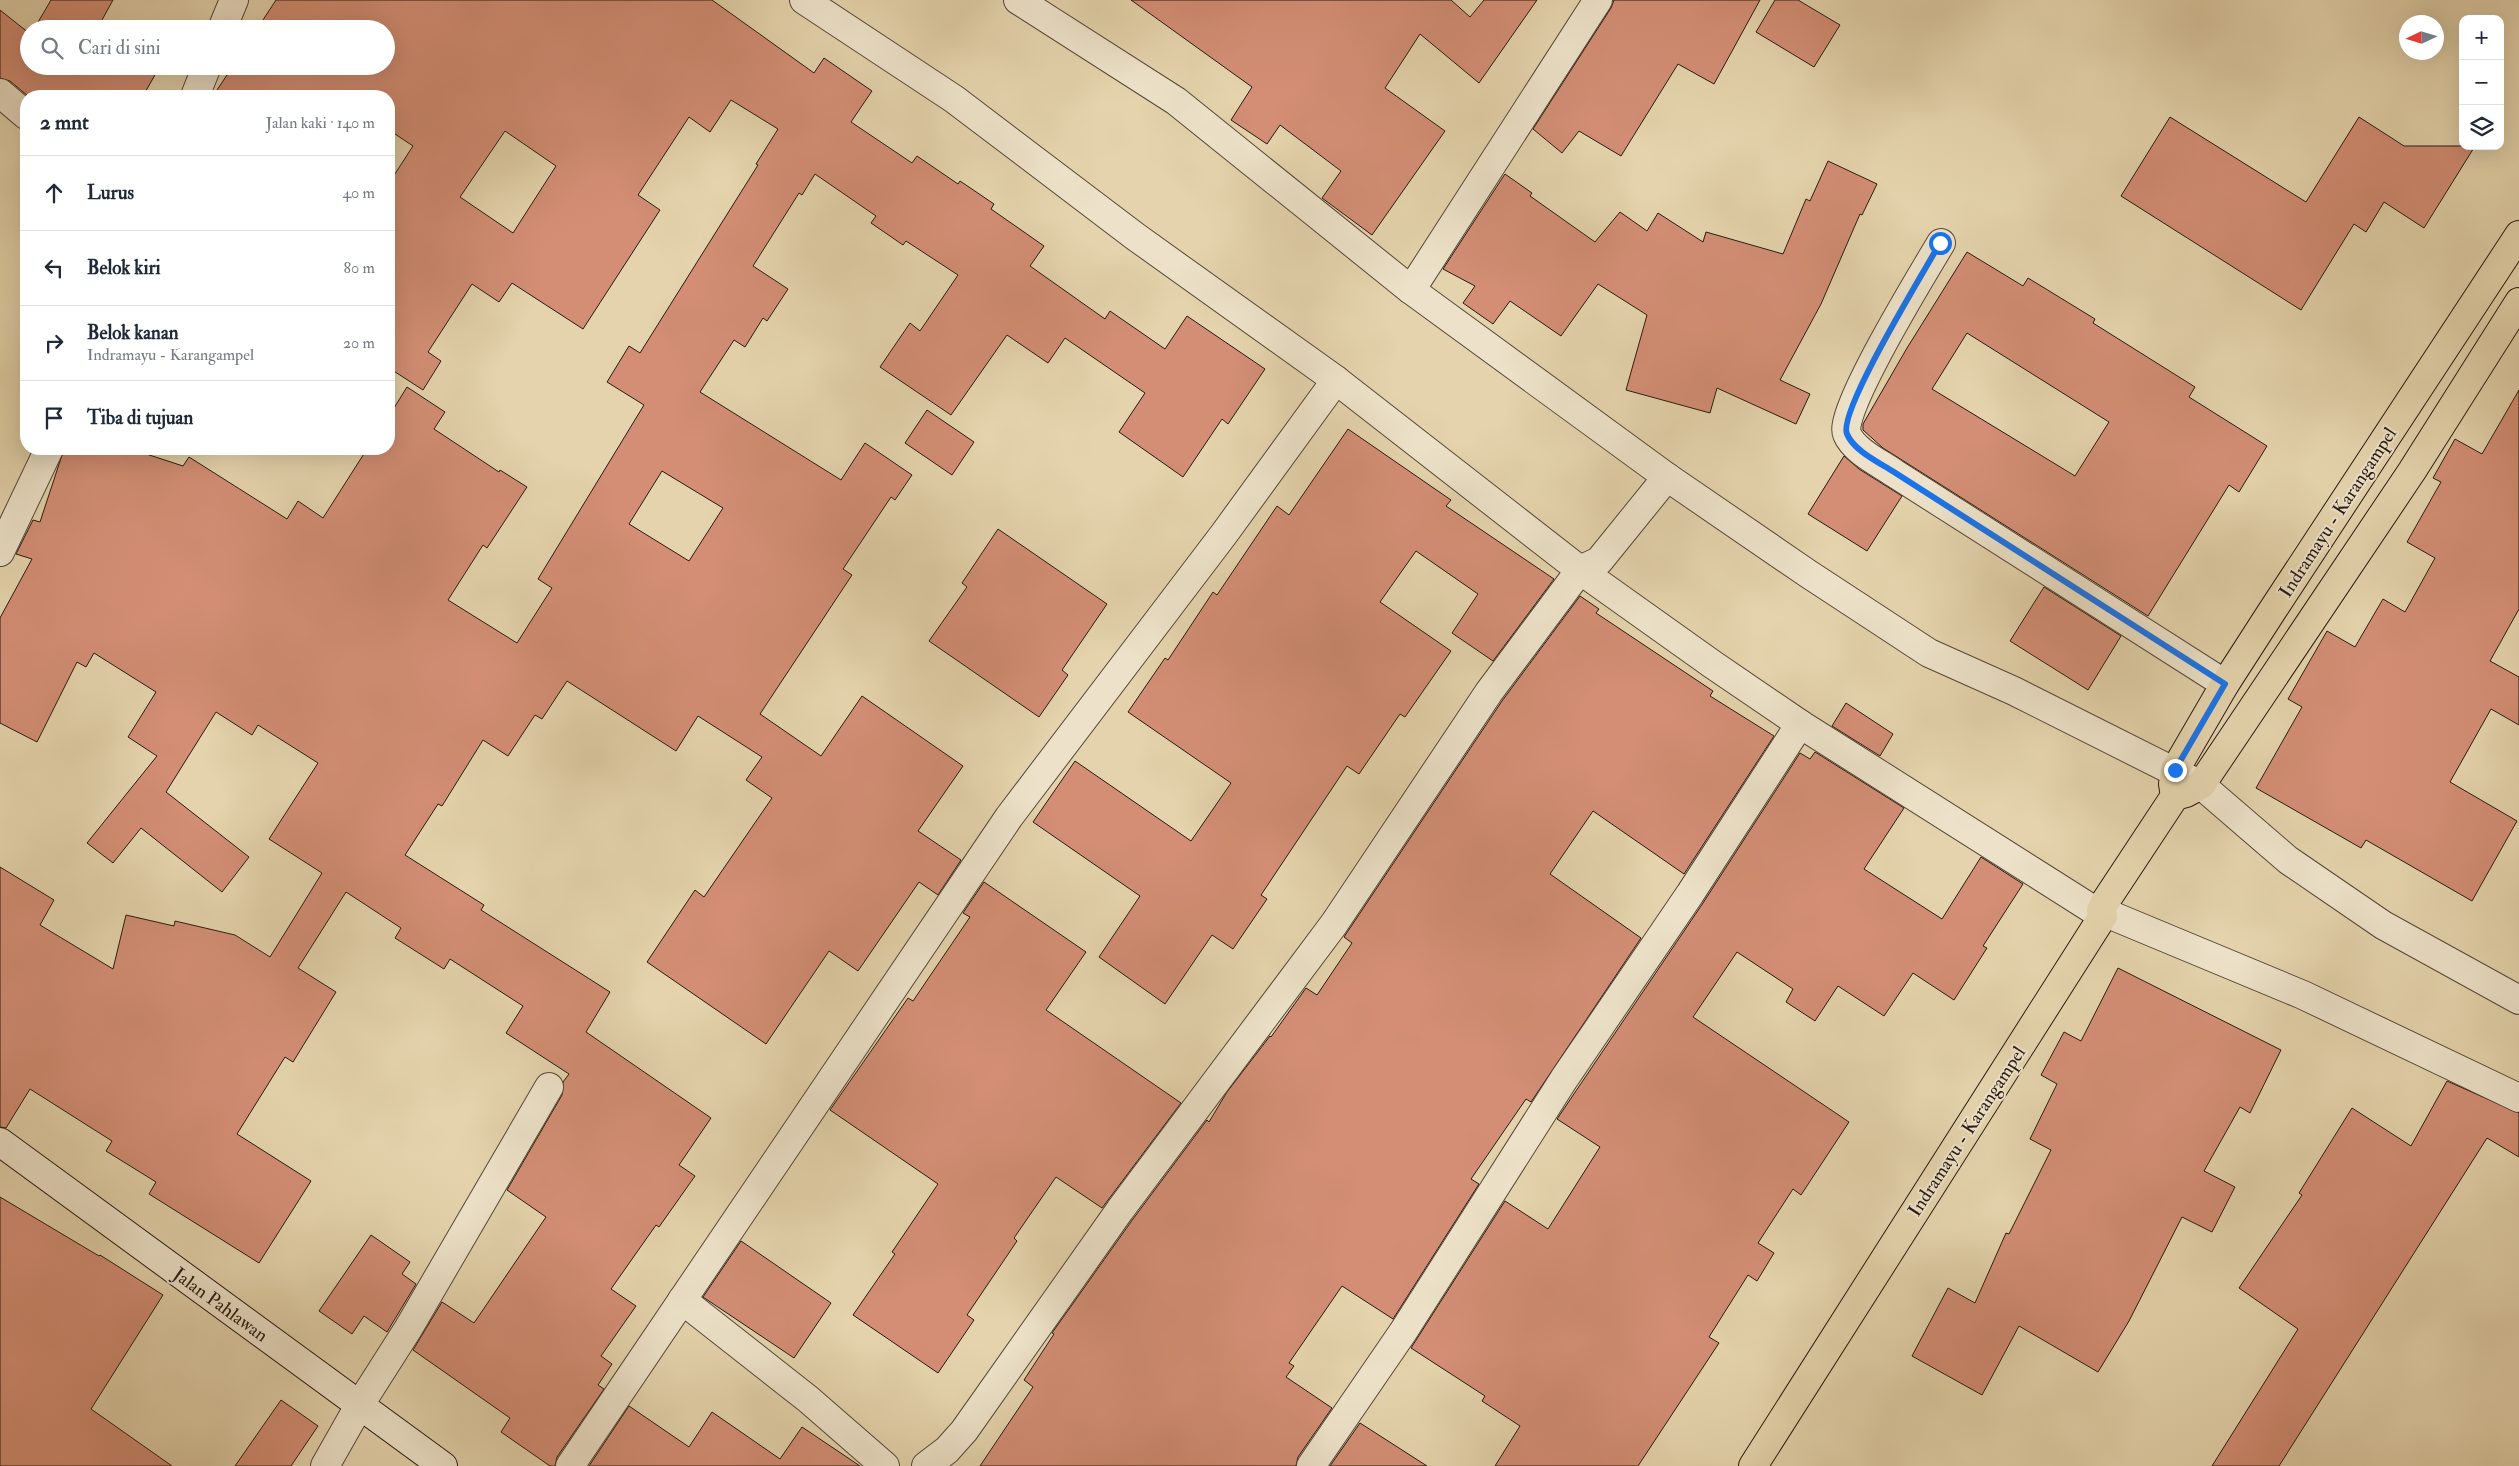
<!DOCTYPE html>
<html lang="id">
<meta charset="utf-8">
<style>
body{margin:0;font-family:"IM FELL Double Pica",serif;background:#f2f2f3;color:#1f2937}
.controls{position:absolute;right:15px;top:15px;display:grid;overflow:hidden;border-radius:10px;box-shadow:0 5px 20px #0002}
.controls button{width:45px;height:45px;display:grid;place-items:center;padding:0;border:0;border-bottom:1px solid #e0e1e3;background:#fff;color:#1f2937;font:25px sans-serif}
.compass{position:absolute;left:2399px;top:15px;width:45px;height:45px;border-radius:50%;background:#fff;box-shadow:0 5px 20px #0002;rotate:266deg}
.stop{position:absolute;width:15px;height:15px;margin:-11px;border:4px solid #1a73e8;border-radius:50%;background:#fff}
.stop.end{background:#1a73e8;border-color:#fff;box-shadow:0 1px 5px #0008}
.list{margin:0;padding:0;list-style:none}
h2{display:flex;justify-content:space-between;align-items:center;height:65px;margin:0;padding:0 20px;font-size:21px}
h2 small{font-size:16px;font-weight:400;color:#747a83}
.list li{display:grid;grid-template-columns:32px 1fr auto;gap:15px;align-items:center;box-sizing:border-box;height:75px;padding:0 20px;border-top:1px solid #e0e1e3}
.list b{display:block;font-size:19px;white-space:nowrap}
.list p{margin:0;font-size:16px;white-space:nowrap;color:#747a83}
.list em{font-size:16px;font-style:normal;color:#747a83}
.icon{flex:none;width:28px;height:28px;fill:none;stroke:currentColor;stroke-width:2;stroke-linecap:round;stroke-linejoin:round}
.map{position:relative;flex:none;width:2519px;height:1466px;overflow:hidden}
.search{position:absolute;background:#fff;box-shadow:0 5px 20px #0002;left:20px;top:20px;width:375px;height:55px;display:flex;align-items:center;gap:12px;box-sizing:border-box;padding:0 18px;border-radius:28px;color:#747a83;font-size:19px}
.panel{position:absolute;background:#fff;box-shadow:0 5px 20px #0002;left:20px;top:90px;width:375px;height:365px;border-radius:20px}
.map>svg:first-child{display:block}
</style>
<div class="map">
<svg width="2519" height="1466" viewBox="0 0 2519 1466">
<rect width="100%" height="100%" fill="#e4d3ac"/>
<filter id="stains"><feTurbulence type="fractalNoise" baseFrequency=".004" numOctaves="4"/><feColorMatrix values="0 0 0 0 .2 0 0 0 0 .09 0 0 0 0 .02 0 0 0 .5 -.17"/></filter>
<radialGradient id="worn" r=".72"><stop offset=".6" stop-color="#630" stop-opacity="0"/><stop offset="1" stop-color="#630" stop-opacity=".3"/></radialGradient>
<g fill="#d38e75" stroke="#271a12" fill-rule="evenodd">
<path d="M51,0H113L97,29H34Z"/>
<path d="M276,0H712L814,73L824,58L872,91L851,122L912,163L917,156L958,184L960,181L994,204L991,209L1044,246L1030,266L1105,319L1110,311L1165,349L1187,316L1265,369L1228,424L1222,419L1183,477L1119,432L1145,393L1065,338L1048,363L1007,335L951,415L880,367L910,323L920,331L958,275L906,241L903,245L871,223L876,216L815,174L802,195L799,193L753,266L788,289L767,321L763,318L745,347L734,340L700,392L841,480L865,443L912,475L895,500L891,497L843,569L852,575L760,714L821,756L862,696L963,766L918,831L961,860L938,895L919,882L858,971L829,951L766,1044L647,962L695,890L704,897L772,798L746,780L762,757L698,716L676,751L567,681L542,719L535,715L508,756L483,740L442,806L438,804L405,855L484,905L481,910L610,992L586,1032L711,1118L679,1165L695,1176L659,1227L656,1225L611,1289L636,1306L601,1356L612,1364L598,1385L604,1389L557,1457L555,1466H550L501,1432L510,1418L413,1350L442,1302L474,1323L546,1217L507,1190L562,1095L563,1082L569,1074L506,1033L523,1006L450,959L444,969L395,938L401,928L346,892L298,968L336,992L293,1062L285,1057L237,1134L311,1181L259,1263L149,1194L156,1182L106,1151L112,1141L30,1089L6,1128L0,1127V867L54,900L40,925L113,969L126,915L174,926L175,921L235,935L270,957L322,873L269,839L318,763L258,725L252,735L216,712L166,792L249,857L222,892L141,828L113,863L87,843L157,756L128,737L156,692L94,653L86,667L77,662L37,742L0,723V618L32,559L16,554L33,520L40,522L64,449H131L183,466L189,457L287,519L298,501L323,518L367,449H389V416L407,387L445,412L434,429L499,472L500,470L527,487L487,548L483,545L448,600L517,643L552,588L538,579L644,405L607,382L629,346L640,353L758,165L756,164L778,129L731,100L710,132L689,117L638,195L660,210L583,329L512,283L499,302L472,284L428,352L441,361L423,390L389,368V183L413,146L389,130V96H213L233,66H386V29H257ZM505,131L556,166L513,233L460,197ZM662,471L723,508L689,561L629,524Z"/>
<path d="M1131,0H1451L1470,17L1484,0H1537L1479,83L1420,34L1385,88L1445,131L1372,235L1322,198L1341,171L1280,125L1267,144L1231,120L1252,87Z"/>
<path d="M1614,0H1760L1714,84L1678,64L1621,156L1579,131L1562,153L1533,129L1611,8Z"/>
<path d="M1775,0H1798L1840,25L1814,67L1756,32Z"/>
<path d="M0,10L29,33V66H160L143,96H28L10,81L0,78Z"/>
<path d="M2170,117L2306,202L2359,117L2404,146H2475L2424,228L2384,202L2366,232L2354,224L2301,310L2121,196Z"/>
<path d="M1828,161L1877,184L1862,215L1860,214L1821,304L1780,380L1810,394L1796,424L1717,388L1710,413L1626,390L1647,315L1598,284L1561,336L1510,301L1493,324L1463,303L1475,286L1443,269L1505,174L1532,193L1530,196L1595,242L1620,212L1647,231L1658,213L1703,242L1706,232L1783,254L1806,199L1810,201Z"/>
<path d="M1967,252L2023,286L2028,278L2095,319L2093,323L2195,387L2189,397L2267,446L2239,492L2229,485L2148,616L1883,448L1863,430V424L1907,348ZM1967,333L2109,422L2075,476L1932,389Z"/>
<path d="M2519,390V609L2490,661L2519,677V725L2491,709L2450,782L2517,821L2472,901L2366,840L2361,848L2256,788L2302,707L2288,699L2327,631L2355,647L2383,599L2405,612L2435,558L2407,542L2441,482L2433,478L2455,439L2482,454Z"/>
<path d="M927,410L974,442L952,475L905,443Z"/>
<path d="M1348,429L1451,500L1446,506L1554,579L1493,661L1452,633L1478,594L1416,551L1380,602L1451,651L1405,717L1400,714L1359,774L1347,766L1261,895L1267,899L1233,949L1212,935L1165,1004L1099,957L1140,896L1033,822L1075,761L1191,841L1231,783L1128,712L1165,658L1168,660L1213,592L1217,595L1277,506L1289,515Z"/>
<path d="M1844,456L1859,469L1902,496L1867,551L1808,514Z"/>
<path d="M998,529L1107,604L1062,670L1068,675L1039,717L929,641L967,587L962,583Z"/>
<path d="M2044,587L2121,636L2088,690L2010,641Z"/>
<path d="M1580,596L1599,609L1596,613L1713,691L1710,696L1774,736L1684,874L1593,811L1550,874L1641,938L1531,1102L1526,1099L1471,1179L1479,1184L1393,1319L1342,1286L1289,1363L1294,1366L1286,1377L1332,1408L1298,1457L1296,1466H980L1033,1387L1024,1380L1054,1334L1052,1333L1133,1219L1207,1120L1209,1122L1227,1092L1270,1036L1271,1037L1306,988L1317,995L1352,943L1344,937L1502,701Z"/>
<path d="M1846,703L1893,734L1880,756L1832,726Z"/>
<path d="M1815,752L1904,808L1864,869L1942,919L1981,857L2023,884L1983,946L1987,948L1954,1000L1913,973L1884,1016L1838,986L1815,1021L1786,1002L1793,989L1737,952L1693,1017L1849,1122L1801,1195L1793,1189L1758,1243L1774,1253L1757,1281L1748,1275L1709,1337L1719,1343L1638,1466H1495L1520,1426L1482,1401L1485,1396L1411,1348L1505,1201L1548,1229L1600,1147L1557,1119L1703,903L1800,753L1810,759Z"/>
<path d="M984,882L1086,952L1046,1010L1181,1103L1102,1208L1056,1177L1014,1238L1017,1241L967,1315L974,1320L938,1373L853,1315L895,1254L892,1252L938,1184L830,1110L908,998L913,1001L970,917L963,913Z"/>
<path d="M2118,968L2281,1050L2250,1113L2240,1107L2204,1171L2235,1187L2212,1232L2182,1217L2129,1321L2098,1372L2019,1326L1982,1395L1912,1356L1948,1288L1975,1303L2006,1233L2009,1234L2051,1150L2030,1139L2057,1084L2041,1075L2064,1032L2081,1041Z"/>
<path d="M2447,1081L2519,1113V1157L2487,1138L2279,1466H2212L2298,1329L2239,1288L2302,1195L2299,1193L2352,1108L2411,1146Z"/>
<path d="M0,1197L99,1256L100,1255L163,1295L91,1409L172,1466H0Z"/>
<path d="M371,1235L410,1262L402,1274L416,1284L387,1332L364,1316L352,1334L319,1311Z"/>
<path d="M741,1241L831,1303L794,1358L703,1297Z"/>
<path d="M281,1400L318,1426L291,1466H235Z"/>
<path d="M629,1406L689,1447L712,1412L780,1459L802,1427L860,1466H589Z"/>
<path d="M1360,1423L1427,1466H1330Z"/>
</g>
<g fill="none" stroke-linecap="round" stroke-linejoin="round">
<defs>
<g id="street">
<path d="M804,0L954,99L1136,237L1336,380L1580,570L1712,664L1800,724L2103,916"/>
<path d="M1018,0L1176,101L1411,290L1667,477L1807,573L1929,653L2014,691L2201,785L2288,860L2383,925L2519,1000"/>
<path d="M222,29L234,0"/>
<path d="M0,93L26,115"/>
<path d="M195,96L207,66"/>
<path d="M1941,243C1925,270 1837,413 1847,434C1854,451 1880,463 1894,473L2225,684"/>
<path d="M1411,290L1598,0"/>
<path d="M0,552L49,449"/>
<path d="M2101,911L2303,995L2519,1098"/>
<path d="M682,1300L808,1399L885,1466"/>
<path d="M325,1466L359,1406L408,1329L549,1087"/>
<path d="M570,1466L1009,817L1224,534L1336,380"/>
<path d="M926,1466L947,1450L964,1431L1120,1210L1334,924L1489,692L1580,570L1599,561L1667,477"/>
<path d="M1311,1466L1403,1332L1564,1079L1690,894L1800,724"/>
</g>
<path id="secondary" d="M0,1142L443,1466"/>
<g id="primary">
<path d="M2175,796L2173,784L2175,770L2225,684L2274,608L2519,235"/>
<path d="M1753,1466L2103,916L2101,911L2105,902L2175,796L2186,793L2201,785L2412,471L2519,302"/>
</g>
</defs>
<use href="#street" stroke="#564838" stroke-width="30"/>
<use href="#secondary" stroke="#271a12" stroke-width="30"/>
<use href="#primary" stroke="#271a12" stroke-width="30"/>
<use href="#street" stroke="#ede2c9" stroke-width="28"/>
<use href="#secondary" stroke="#ede2c9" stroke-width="28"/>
<use href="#primary" stroke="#e4d3ac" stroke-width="28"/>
</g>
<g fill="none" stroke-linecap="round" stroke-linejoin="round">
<path stroke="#1a73e8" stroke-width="6" d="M1940,243C1925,270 1837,413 1847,434C1854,451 1880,463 1894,472L2225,684L2175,770"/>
</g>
<g text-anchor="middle" stroke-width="4" stroke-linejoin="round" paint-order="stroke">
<g font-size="19" fill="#271a12" stroke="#ede2c9">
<text transform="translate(2337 512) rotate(-57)" y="7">Indramayu - Karangampel</text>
<text transform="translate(1966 1131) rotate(-57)" y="7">Indramayu - Karangampel</text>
<text transform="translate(221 1304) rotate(36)" y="7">Jalan Pahlawan</text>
</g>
</g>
<rect width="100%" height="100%" filter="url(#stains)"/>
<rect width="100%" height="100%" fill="url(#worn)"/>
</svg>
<div class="controls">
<button>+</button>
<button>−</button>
<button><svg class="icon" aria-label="layers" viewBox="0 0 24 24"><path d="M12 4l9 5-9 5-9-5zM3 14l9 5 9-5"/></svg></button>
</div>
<svg class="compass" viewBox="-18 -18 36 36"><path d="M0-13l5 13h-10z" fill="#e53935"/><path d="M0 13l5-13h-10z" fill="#747a83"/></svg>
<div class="stop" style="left:1940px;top:243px"></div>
<div class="stop end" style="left:2175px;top:770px"></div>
<div class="search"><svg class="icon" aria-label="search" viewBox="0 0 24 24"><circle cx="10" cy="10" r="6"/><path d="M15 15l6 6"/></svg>Cari di sini</div>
<section class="panel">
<h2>2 mnt<small>Jalan kaki · 140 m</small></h2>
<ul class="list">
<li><svg class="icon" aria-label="ahead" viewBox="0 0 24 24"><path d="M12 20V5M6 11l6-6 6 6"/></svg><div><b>Lurus</b></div><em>40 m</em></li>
<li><svg class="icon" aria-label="left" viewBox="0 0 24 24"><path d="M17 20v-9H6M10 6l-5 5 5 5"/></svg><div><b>Belok kiri</b></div><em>80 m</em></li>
<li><svg class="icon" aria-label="right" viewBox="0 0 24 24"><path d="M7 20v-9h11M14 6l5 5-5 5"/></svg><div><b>Belok kanan</b><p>Indramayu - Karangampel</p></div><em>20 m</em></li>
<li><svg class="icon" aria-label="arrive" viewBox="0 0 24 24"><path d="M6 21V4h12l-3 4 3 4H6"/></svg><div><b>Tiba di tujuan</b></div></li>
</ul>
</section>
</div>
